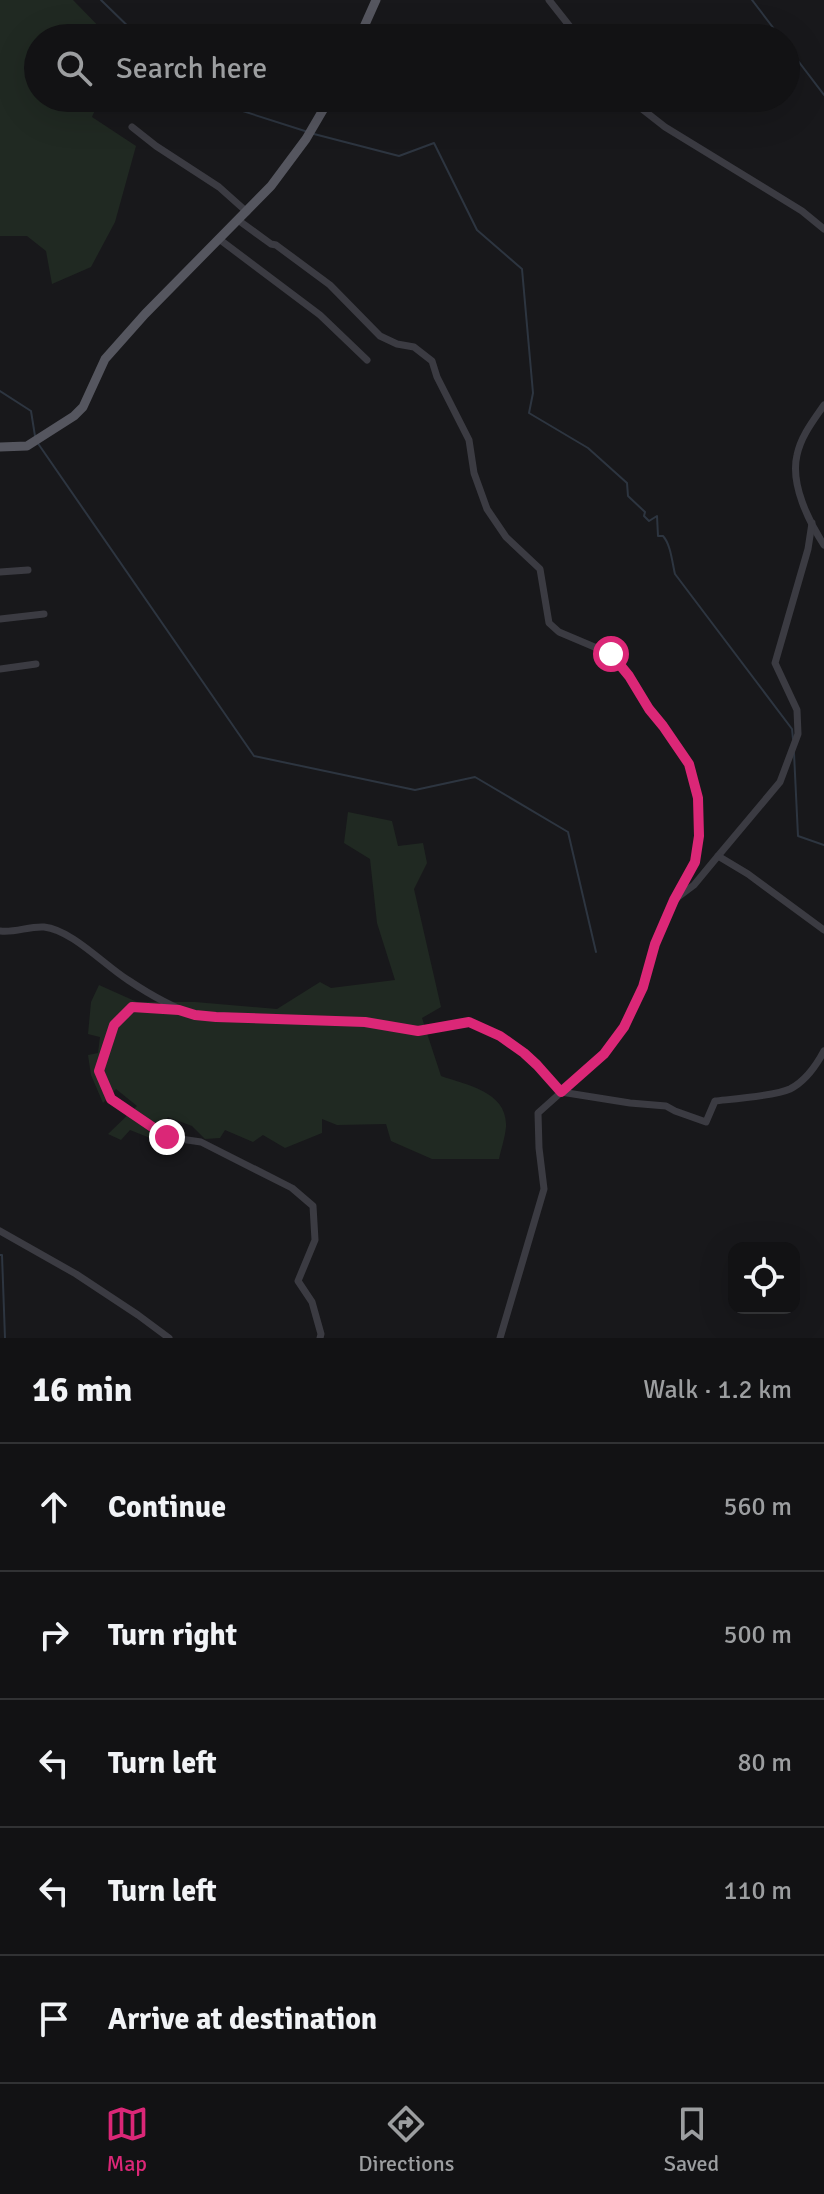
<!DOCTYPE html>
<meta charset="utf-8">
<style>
body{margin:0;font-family:Signika,sans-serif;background:#1f2022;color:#f1f3f6}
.controls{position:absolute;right:24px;bottom:24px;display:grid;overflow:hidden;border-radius:16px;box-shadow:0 8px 32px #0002}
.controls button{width:72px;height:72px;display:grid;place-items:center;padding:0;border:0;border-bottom:2px solid #313234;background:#121214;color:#f1f3f6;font:40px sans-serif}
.stop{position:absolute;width:24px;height:24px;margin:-18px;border:6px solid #db2777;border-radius:50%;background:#fff}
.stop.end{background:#db2777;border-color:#fff;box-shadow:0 2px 8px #0008}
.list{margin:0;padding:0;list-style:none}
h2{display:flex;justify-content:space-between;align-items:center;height:104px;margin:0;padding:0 32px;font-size:34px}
h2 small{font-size:26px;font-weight:400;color:#9c9ea0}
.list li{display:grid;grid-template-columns:52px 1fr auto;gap:24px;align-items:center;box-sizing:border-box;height:128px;padding:0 32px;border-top:2px solid #313234}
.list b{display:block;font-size:30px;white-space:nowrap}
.list em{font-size:26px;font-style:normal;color:#9c9ea0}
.icon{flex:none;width:44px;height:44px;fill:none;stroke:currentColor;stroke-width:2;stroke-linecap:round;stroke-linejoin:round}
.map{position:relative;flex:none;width:824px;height:1338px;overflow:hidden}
.search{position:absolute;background:#121214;box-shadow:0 8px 32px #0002;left:24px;right:24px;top:24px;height:88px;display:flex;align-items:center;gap:20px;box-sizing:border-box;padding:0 28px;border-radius:44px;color:#9c9ea0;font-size:30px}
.sheet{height:744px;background:#121214}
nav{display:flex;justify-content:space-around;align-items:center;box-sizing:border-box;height:112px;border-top:2px solid #313234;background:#121214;font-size:22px;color:#9c9ea0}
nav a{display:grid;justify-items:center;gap:4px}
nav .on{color:#db2777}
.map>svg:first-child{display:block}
</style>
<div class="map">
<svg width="824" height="1338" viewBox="0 0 824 1338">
<rect width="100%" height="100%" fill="#18181b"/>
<g fill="#202922">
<path d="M0,0H73L110,38H38V98H100L92,117L136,146L115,222L91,267L52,284L46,251L27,236H0Z"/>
<path d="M348,812L392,821L398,846L423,843L427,863L414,889L441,1007L422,1018L441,1076C467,1085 508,1092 506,1127C505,1138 501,1149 499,1159H432L391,1141L386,1124L337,1125L322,1119V1133L285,1148L263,1135L253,1142L225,1130L220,1138L205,1139L192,1126L168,1117L150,1138L130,1130L121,1140L108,1134L137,1106L116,1089L103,1103L91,1075L88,1055L98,1053L100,1037L88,1034L91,1002L99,985L137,1002H195L277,1009L320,982L331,988L395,980L377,923L370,859L344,843Z"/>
</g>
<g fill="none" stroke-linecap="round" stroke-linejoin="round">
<g stroke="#2d3540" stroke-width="2">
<path d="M101,0L140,38"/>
<path d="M752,0L781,38"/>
<path d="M786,45L824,95"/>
<path d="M202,98L308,132"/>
<path d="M314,134L399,156L434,143L477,230L522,269L533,393L529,413L588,448L627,483L628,496L645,512L644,516L649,521L657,516L658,536H663C671,545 672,562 675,574L792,729L793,739"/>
<path d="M0,391L31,411L35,436"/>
<path d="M37,442L254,756L415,790L475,777L568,832L596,952"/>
<path d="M794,753L798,836L824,845"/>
<path d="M0,1255H2L5,1338"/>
</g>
<g stroke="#3b3b42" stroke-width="7">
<path d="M549,0L579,38"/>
<path d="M628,98L665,127L802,211L824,229"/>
<path d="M132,127L156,146L219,187L247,212"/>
<path d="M238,220L271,244L276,245L330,285L380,336L397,344L414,347L432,361L437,377L469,440L474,473L487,509L506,537L540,569L549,623L559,632L611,654L629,676L649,709L663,726L689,764L698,798L699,836L695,862L674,900"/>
<path d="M219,239L320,315L367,360"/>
<path d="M824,405C813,421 801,436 797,455C790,484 809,522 824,545"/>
<path d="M0,572L28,570"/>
<path d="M0,619L44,614"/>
<path d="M0,669L36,664"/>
<path d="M718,856L780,782L798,734L797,710L775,663L808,549L812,523"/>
<path d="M0,931C15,933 29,926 44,927C72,930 104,965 128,980C149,994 171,1007 195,1015L365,1022L418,1031L469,1022L500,1036L524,1053L537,1065L561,1092L630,1103L666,1106L675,1111L706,1122L715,1101C733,1099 775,1096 790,1089C806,1081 816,1066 824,1051"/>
<path d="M177,1010L132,1007L114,1025L99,1071L111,1099L167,1137L201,1142L292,1188L313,1206L315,1240L298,1281L312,1302L321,1334L320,1338"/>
<path d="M0,1231L76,1274L138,1315L169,1338"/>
<path d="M500,1338L544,1189L539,1148L538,1113L604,1054L624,1027L643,987L655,944L674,900L694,885L718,856L748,874L824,930"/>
</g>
<g stroke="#55565f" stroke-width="9">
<path d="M359,38L376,0"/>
<path d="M0,447L27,446L74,416L83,407L105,359L145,314L271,186L306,139L330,98"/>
</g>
</g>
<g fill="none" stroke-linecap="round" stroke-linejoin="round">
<path stroke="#db2777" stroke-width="10" d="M167,1137L111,1099L99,1071L114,1025L132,1007L179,1010L195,1015L216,1017L365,1022L418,1031L469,1022L500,1036L524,1053L537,1065L561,1092L604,1054L624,1027L643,987L655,944L674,900L695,862L699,836L698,798L689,764L663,726L649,709L629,676L611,654"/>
</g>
</svg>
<div class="controls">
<button><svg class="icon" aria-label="locate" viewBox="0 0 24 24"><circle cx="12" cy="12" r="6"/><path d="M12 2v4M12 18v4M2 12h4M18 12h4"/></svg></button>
</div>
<div class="stop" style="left:611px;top:654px"></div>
<div class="stop end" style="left:167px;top:1137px"></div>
<div class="search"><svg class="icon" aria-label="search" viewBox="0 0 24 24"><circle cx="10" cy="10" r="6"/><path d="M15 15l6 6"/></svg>Search here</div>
</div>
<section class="sheet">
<h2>16 min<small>Walk · 1.2 km</small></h2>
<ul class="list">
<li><svg class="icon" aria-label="ahead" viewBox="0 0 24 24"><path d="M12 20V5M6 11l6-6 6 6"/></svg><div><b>Continue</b></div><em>560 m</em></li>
<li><svg class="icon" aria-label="right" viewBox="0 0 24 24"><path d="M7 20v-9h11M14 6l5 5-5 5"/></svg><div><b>Turn right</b></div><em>500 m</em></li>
<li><svg class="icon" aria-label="left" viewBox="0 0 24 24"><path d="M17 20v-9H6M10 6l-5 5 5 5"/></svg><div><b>Turn left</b></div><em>80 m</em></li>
<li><svg class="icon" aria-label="left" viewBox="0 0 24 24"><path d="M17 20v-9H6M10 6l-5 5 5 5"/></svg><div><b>Turn left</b></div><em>110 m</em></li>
<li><svg class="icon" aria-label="arrive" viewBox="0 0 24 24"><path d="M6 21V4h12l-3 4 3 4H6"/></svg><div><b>Arrive at destination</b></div></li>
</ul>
</section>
<nav>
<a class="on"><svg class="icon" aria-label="map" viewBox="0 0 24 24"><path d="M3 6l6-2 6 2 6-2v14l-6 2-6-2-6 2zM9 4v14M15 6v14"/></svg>Map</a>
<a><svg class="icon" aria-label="directions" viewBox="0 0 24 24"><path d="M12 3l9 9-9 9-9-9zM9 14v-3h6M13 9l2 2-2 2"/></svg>Directions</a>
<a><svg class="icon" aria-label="saved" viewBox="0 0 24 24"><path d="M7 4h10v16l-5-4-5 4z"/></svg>Saved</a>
</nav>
